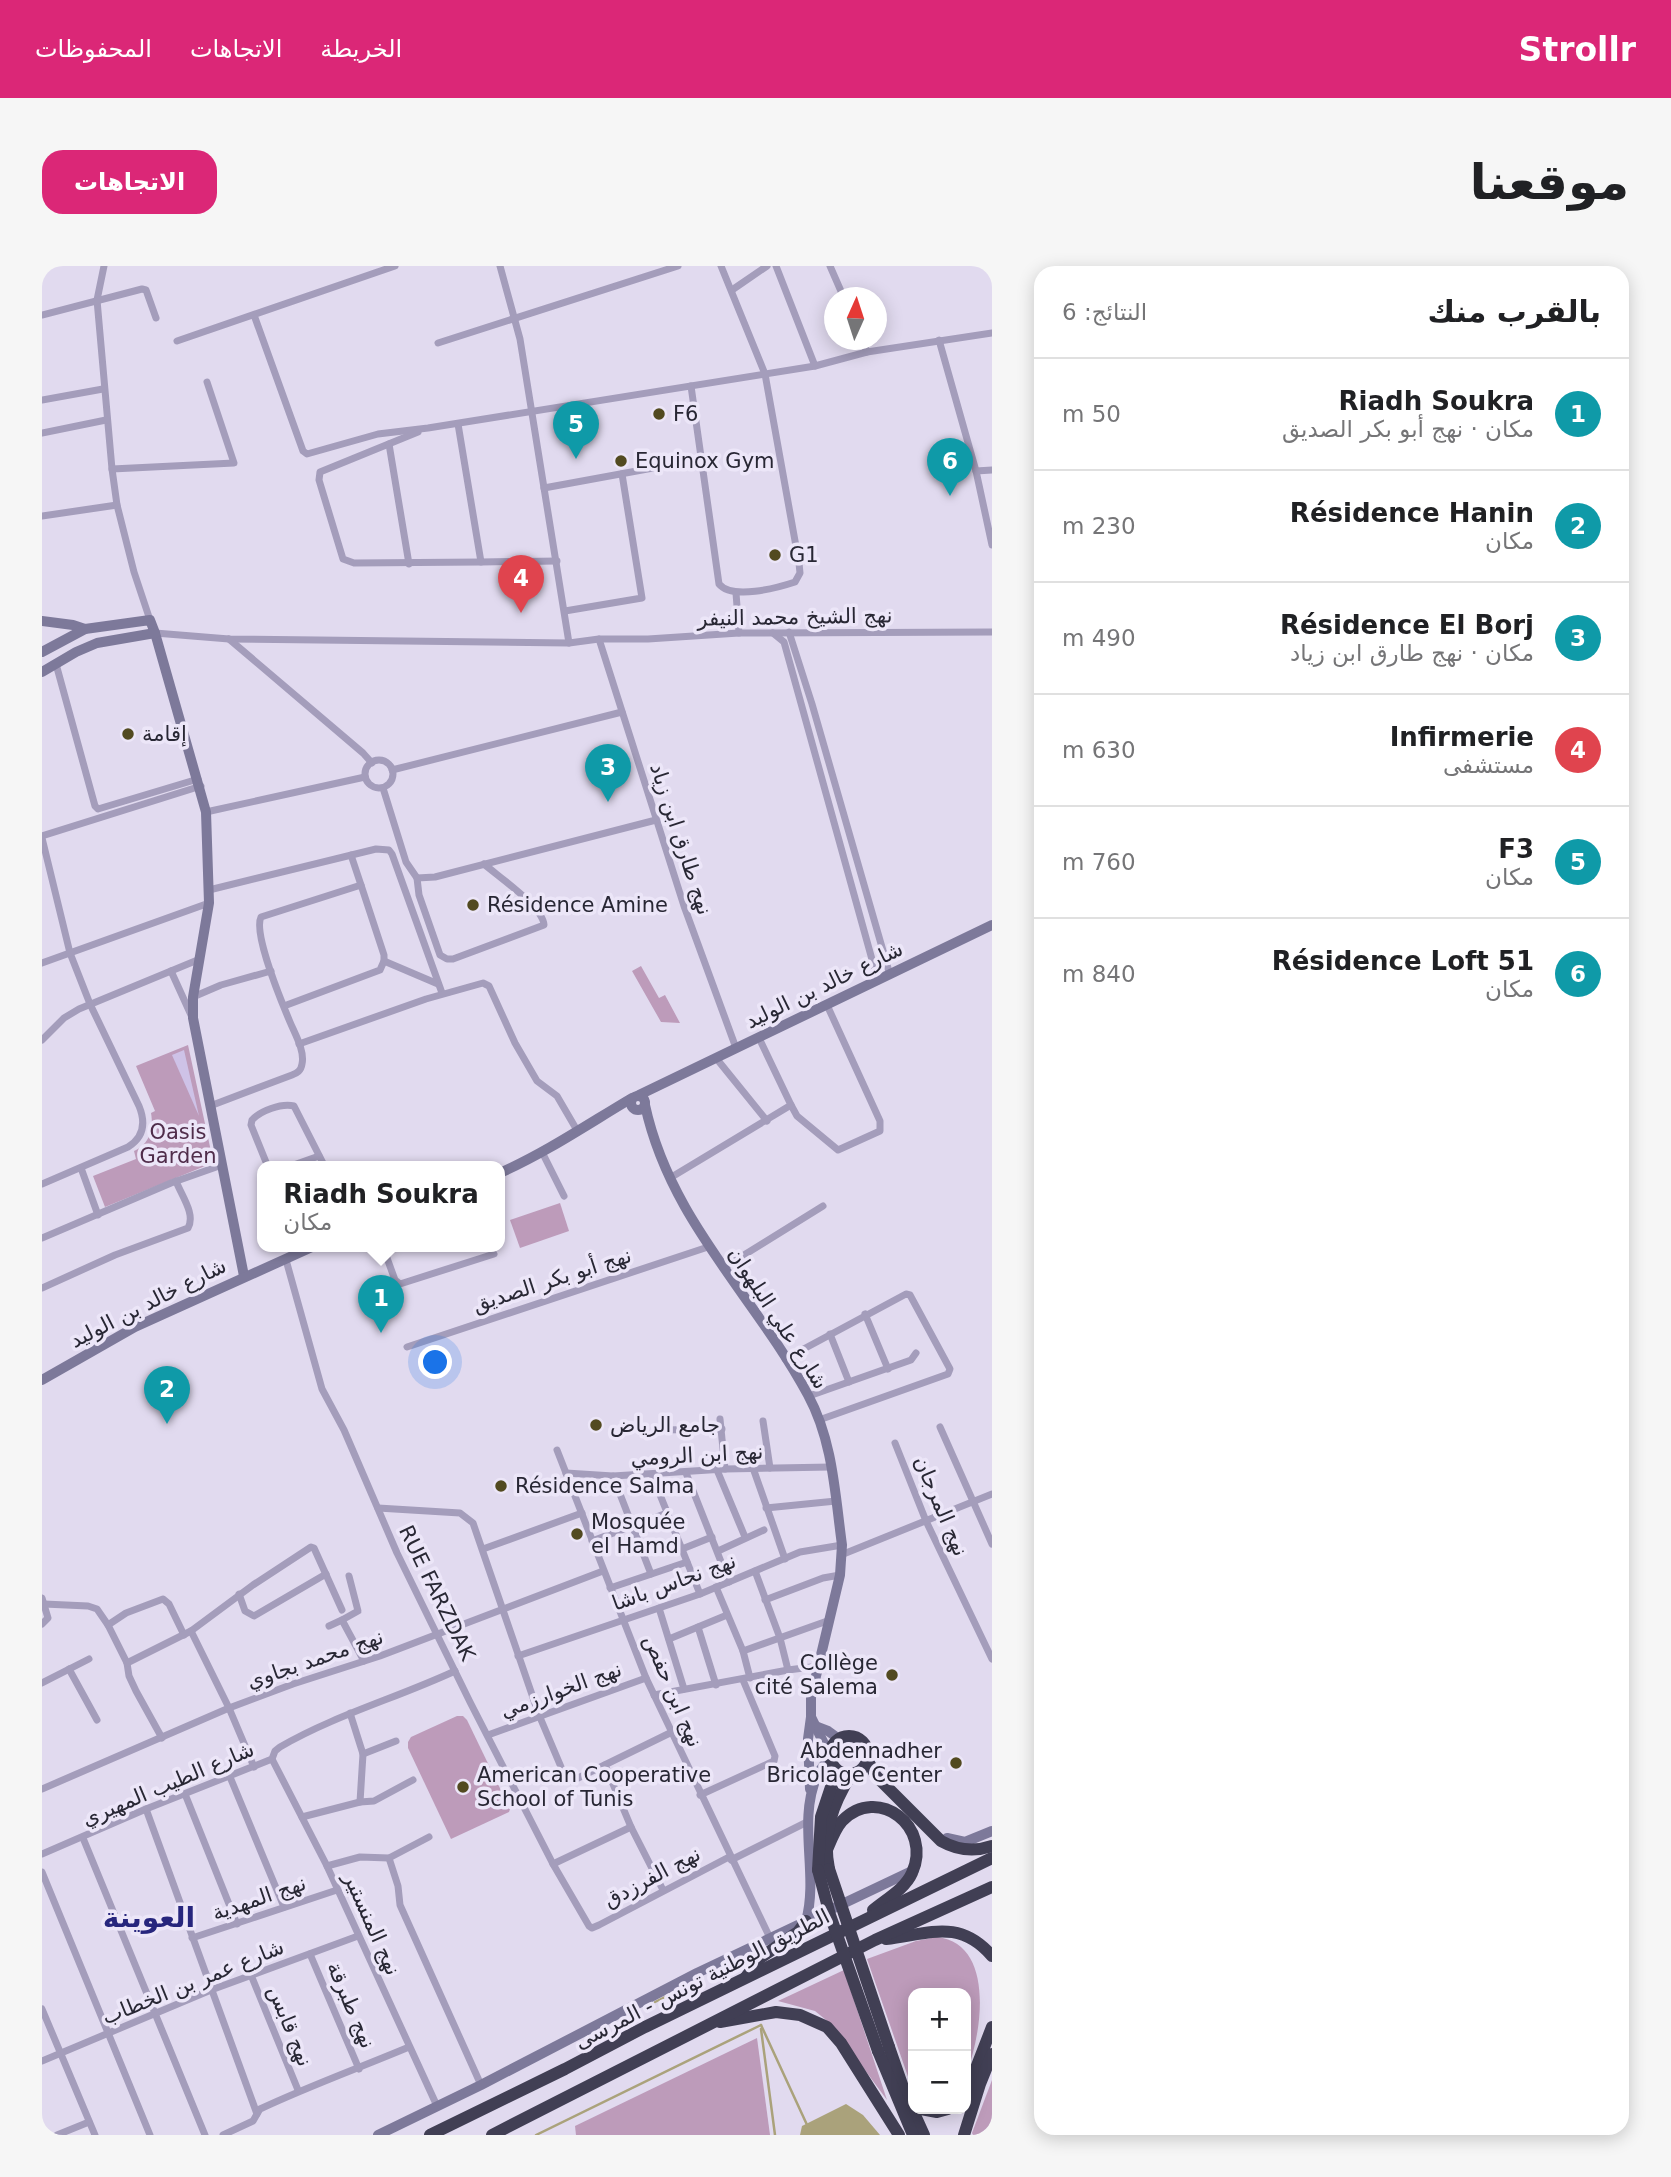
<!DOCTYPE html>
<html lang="ar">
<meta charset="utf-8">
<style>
body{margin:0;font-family:"DejaVu Sans",Cairo,sans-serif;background:#f6f6f6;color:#202124;direction:rtl}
.controls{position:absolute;right:21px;bottom:21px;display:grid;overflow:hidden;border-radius:14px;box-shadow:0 4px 18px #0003}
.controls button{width:63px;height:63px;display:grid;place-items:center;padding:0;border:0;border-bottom:2px solid #e0e0e0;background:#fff;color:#202124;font:35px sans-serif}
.compass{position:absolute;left:782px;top:21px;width:63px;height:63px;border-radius:50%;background:#fff;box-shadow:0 4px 18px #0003;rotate:3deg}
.you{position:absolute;left:394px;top:1097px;width:24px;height:24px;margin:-18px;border:5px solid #fff;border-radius:50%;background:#1a73e8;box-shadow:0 0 0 10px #1a73e833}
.badge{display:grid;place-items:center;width:46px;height:46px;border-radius:50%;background:#db2777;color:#fff;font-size:23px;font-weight:700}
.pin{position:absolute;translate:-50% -58px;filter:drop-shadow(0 2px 4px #0008)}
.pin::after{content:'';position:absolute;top:37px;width:24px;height:21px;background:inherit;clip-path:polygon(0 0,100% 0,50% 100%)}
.popup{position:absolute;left:215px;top:895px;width:248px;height:91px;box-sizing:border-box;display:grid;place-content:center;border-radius:14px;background:#fff;filter:drop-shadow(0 2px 5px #0005);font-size:23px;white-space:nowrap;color:#757577}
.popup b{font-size:26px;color:#202124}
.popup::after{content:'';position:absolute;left:50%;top:100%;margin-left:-14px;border:14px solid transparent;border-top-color:#fff}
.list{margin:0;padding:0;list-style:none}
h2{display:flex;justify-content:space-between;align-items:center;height:91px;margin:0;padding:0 28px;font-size:30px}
h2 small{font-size:23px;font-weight:400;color:#757577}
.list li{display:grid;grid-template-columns:46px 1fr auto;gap:21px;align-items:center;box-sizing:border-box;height:112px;padding:0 28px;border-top:2px solid #e0e0e0}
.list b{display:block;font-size:26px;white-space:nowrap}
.list p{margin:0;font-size:23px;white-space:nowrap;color:#757577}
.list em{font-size:23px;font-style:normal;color:#757577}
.map{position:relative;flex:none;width:950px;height:1869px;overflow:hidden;direction:ltr;border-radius:21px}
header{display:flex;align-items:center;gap:42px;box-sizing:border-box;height:98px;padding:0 35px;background:#db2777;color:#fff}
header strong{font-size:33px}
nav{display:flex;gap:38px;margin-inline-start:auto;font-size:24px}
.intro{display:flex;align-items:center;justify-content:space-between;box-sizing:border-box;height:168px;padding:0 42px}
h1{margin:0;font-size:49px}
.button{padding:18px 32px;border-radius:21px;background:#db2777;color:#fff;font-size:24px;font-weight:700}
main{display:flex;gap:42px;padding:0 42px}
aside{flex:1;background:#fff;border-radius:21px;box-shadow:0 4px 18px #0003}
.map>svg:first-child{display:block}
</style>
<header>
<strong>Strollr</strong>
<nav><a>الخريطة</a><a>الاتجاهات</a><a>المحفوظات</a></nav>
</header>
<div class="intro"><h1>موقعنا</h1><a class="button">الاتجاهات</a></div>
<main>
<aside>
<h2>بالقرب منك<small>النتائج: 6</small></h2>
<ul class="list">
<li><span class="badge" style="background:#0f9aa8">1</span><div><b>Riadh Soukra</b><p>مكان · نهج أبو بكر الصديق</p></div><em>50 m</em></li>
<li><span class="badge" style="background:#0f9aa8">2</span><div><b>Résidence Hanin</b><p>مكان</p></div><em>230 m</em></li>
<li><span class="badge" style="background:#0f9aa8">3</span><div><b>Résidence El Borj</b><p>مكان · نهج طارق ابن زياد</p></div><em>490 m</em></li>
<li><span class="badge" style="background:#e0444e">4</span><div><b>Infirmerie</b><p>مستشفى</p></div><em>630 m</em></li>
<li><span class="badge" style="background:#0f9aa8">5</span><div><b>F3</b><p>مكان</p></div><em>760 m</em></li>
<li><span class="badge" style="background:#0f9aa8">6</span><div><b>Résidence Loft 51</b><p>مكان</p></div><em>840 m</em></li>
</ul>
</aside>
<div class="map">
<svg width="950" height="1869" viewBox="0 0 950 1869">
<rect width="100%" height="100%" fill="#e1daef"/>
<g fill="#bd9bba">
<path d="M599,700L617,732L623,729L638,757L619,756L590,705Z"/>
<path d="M146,779L170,890L168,898L63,941L51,910L94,893L92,885C107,879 112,863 109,847L113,845L94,800Z"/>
<path d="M518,937L527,965L478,982L468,954Z"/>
<path d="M415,1450H421L425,1454L468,1543L467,1546L409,1573L366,1482V1476L369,1471Z"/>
<path d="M895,1671C950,1677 943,1758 924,1809V1727H871V1825L825,1693L874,1675Z"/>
<path d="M802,1704L845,1834L789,1758L773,1745L736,1735Z"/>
<path d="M715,1772L728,1869H534L533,1860Z"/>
<path d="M950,1814V1869H931L930,1867Z"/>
</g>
<path fill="#cec2e7" d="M142,784L157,850L130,789Z"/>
<path fill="#aaa27b" d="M804,1838L821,1849L838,1869H758L760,1860Z"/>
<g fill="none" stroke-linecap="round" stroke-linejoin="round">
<g stroke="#aaa27b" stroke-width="2.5">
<path d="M613,1736L635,1725"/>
<path d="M719,1759L766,1861"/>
<path d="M719,1763L733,1869"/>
<path d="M494,1869L719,1759"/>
</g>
<g stroke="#a49dbb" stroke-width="7">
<path d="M62,0L55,34L70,203L75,239L92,306L108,354"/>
<path d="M458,0L478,73L527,377"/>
<path d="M734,0L773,100"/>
<path d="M788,0L802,32"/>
<path d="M690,24L725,0"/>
<path d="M0,49L100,23L104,24L114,52"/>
<path d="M212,49L261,185L265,188L336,168L386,162L773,100L825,86L950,67"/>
<path d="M820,74L825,86"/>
<path d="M897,74L934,205L950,279"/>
<path d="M135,75L353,0"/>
<path d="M396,77L636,0"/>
<path d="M649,120L677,318C690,334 735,322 753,316L758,307L757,297L723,108L679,0"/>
<path d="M0,134L61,123"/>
<path d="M416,158L439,296L515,295"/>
<path d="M376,166L278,206L277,214L301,293L312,297L439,296"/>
<path d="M0,167L64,154"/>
<path d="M347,178L367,298"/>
<path d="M70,203L192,197L165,116"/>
<path d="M934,205L950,204"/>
<path d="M502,222L660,193"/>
<path d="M0,250L75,239"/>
<path d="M694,327L697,367"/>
<path d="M523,345L600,332L580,208"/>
<path d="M747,366L770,438L848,709"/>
<path d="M113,367L187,373L527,377L557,373H606L697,367L950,366"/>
<path d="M731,367L742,376L836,715"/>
<path d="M187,373L321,487L330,497"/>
<path d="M557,373L642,640L694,782"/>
<path d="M14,398L53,540L56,543L156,513"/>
<circle cx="337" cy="508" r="14"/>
<path d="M350,504L580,446"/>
<path d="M341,522L364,596L375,612L393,611L614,554"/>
<path d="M164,546L323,511"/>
<path d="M0,570L159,520"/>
<path d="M0,572L28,687L48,738L97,840C104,857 102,871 86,881L0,918"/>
<path d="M309,589L319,619"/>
<path d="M375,612L377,629L398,689L405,693H411L502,659C501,641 457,611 442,598"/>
<path d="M167,624L334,583L347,584L350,588L400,727"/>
<path d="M342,695L396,718"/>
<path d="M0,697L167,637"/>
<path d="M129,705L149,749"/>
<path d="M151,731L179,719L229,705"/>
<path d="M0,774L22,752L37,743L158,693"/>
<path d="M257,778L384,733L441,717L447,720L473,777L495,815L515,830L536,866"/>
<path d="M674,792L725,855"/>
<path d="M749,839L755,850L796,884L838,865V855L785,739"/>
<path d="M168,840L250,809C255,807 259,805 260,798C263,785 253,768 248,756C240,737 211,667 219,651L319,619L342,689V695L338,704L242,740"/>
<path d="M500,886L522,930"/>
<path d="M226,901L209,859L210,854C218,845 239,837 252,840L283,901"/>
<path d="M246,901L277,890"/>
<path d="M39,902L56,949"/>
<path d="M628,912L749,839L717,772"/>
<path d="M0,972L129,917L180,899"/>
<path d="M341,981L353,1014L358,1018L452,988"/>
<path d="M244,994L280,1123L302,1164L355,1287L428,1436L511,1598L547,1660L550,1662L557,1659L687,1591"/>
<path d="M681,1002L781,940"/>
<path d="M0,1022L73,989L146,962C154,948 139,929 134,915"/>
<path d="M823,1048L846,1103"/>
<path d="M788,1068L807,1116"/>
<path d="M365,1081L666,981"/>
<path d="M743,1093L864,1028L868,1029L908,1103L906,1108L777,1154"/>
<path d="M767,1130L869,1094L874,1087"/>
<path d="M678,1153L683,1203"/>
<path d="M721,1155L728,1202"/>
<path d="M898,1161L950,1278"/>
<path d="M620,1164L680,1163"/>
<path d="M853,1177L884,1255L950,1393"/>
<path d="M515,1184L604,1412L728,1672"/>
<path d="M711,1202L743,1293"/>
<path d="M675,1204L703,1271"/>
<path d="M524,1207L571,1210L683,1203L789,1201"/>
<path d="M644,1207L687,1316"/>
<path d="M610,1209L658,1328"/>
<path d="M571,1210L609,1308"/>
<path d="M336,1242L418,1247L431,1257L497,1449L525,1515H530L628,1467"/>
<path d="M724,1242L794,1235"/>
<path d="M550,1275L625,1247"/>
<path d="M441,1283L540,1247"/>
<path d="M640,1283L670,1271"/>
<path d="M676,1285L722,1264"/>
<path d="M799,1289L950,1228"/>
<path d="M713,1305L738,1372L746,1404"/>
<path d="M307,1310L316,1345L300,1354L322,1395"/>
<path d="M674,1321L701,1385L708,1412"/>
<path d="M568,1322L645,1296"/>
<path d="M197,1328L203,1345L212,1350L284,1308"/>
<path d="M0,1332L6,1352L0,1358"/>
<path d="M723,1334L781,1312L798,1309"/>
<path d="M2,1338L46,1340L55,1343L66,1359L85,1397L87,1410L94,1425L120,1472"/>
<path d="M617,1342L642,1423"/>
<path d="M66,1359L84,1347L121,1333L127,1338L142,1369"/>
<path d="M287,1360L300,1354"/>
<path d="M656,1361L674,1419"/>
<path d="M149,1365L187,1442L212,1501"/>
<path d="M627,1373L685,1349"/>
<path d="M701,1385L788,1354"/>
<path d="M476,1390L658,1328L758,1286L800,1279"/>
<path d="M85,1397L149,1365L211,1319L269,1281L272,1282L300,1344"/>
<path d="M27,1403L55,1454"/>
<path d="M0,1417L47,1393"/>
<path d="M612,1429L746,1404L777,1400"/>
<path d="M308,1447L321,1488L318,1536"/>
<path d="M446,1469L604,1412"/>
<path d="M321,1488L354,1475"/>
<path d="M230,1493L285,1600L395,1840"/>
<path d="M563,1499L589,1561L621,1624"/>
<path d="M188,1511L242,1641"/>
<path d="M0,1523L187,1442L251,1418L338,1390L561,1305"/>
<path d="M143,1528L195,1658"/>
<path d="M658,1529L732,1495L733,1490L701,1414"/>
<path d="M104,1543L215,1848L211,1855L181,1869"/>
<path d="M260,1551L318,1536L332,1535L371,1514"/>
<path d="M41,1572L163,1869"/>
<path d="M0,1588L104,1543L230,1493L233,1485L238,1481C293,1449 355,1432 413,1405"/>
<path d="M347,1592L356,1620L358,1639L439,1819"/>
<path d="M689,1594L767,1555"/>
<path d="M511,1598L589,1561"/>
<path d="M285,1600L318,1591L347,1592L387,1571"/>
<path d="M0,1606L108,1869"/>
<path d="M150,1672L295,1624"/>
<path d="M268,1688L317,1803"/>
<path d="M209,1709L256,1824"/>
<path d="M0,1743L53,1869"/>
<path d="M0,1795L169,1724L316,1670"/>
<path d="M215,1848L218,1843C267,1820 317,1802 367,1781"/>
<path d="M15,1869L47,1856"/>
</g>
<g stroke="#7d799a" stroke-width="10">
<path d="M0,355L31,359L43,363"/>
<path d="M0,386L43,363L108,354L113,367L164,546L167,637L151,731V752L202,1010"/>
<path d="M0,406L34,386L55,377L113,367"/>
<path d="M597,829L950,659"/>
<circle cx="596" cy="837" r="7"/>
<path d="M603,839C628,955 713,1030 766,1129C791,1175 793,1228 800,1279L798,1309L769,1431V1451L787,1488"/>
<path d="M458,907C505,886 546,858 590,832"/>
<path d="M0,1114L93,1061L270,981"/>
<path d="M773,1460L786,1465L797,1473"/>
<path d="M768,1523L766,1473L769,1451"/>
<path d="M905,1572L923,1576L950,1565"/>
<path d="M764,1655C777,1608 755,1556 775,1510C777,1504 784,1497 788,1492"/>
<path d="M336,1869L439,1819L655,1707L872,1604"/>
</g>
<g stroke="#413f54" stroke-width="12">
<circle cx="807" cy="1489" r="19"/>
<path d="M826,1495L834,1510L899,1575C915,1584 933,1586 950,1580"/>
<path d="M785,1584C789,1574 793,1563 800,1555C836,1518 891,1561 870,1607C863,1623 844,1633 831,1644"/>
<path d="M787,1603C780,1568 790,1539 809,1509"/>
<path d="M776,1604L779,1551L789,1521L790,1499"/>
<path d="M844,1673C887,1668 917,1652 950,1690"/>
<path d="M704,1711L718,1692L756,1666L764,1655"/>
<path d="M678,1756L734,1746L758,1749L785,1761L799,1777L857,1869"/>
<path d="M847,1781L863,1827L882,1869"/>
<path d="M836,1785L871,1869"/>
<path d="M924,1828L950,1761"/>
<path d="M879,1843L895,1846L906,1843"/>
<path d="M388,1869L523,1803L603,1761L950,1592"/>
<path d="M450,1869L833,1674L950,1621"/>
<path d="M922,1869L938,1818L950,1788"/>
</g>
<g stroke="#413f54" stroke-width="12">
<path d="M787,1603L847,1781"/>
<path d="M776,1604L788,1649L836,1785"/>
</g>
</g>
<g fill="#524a20" stroke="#ece6f8" stroke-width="2.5">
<circle cx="617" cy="148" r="7"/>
<circle cx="579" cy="195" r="7"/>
<circle cx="733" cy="289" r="7"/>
<circle cx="86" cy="468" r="7"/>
<circle cx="431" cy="639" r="7"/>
<circle cx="554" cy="1159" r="7"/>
<circle cx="459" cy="1220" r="7"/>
<circle cx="535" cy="1268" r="7"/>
<circle cx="850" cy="1409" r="7"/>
<circle cx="914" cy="1497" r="7"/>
<circle cx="421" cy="1521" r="7"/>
</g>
<g text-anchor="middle" stroke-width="7" stroke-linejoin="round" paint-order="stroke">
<g font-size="21" fill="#282734" stroke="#ece6f8" text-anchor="start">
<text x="631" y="155">F6</text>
<text x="593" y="202">Equinox Gym</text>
<text x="747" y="296">G1</text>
<text x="100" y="475">إقامة</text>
<text x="445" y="646">Résidence Amine</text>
<text x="568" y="1166">جامع الرياض</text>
<text x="473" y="1227">Résidence Salma</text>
<text x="549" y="1263">Mosquée<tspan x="549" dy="24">el Hamd</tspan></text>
<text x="836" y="1404" text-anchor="end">Collège<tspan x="836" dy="24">cité Salema</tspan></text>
<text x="900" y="1492" text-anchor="end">Abdennadher<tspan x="900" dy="24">Bricolage Center</tspan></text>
<text x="435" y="1516">American Cooperative<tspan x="435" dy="24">School of Tunis</tspan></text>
</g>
<g font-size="21" fill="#282734" stroke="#ece6f8">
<text transform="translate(753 351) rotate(-1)" y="7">نهج الشيخ محمد النيفر</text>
<text transform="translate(639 573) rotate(72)" y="7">نهج طارق ابن زياد</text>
<text transform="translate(782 719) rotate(-26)" y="7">شارع خالد بن الوليد</text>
<text transform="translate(510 1014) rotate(-18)" y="7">نهج أبو بكر الصديق</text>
<text transform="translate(106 1037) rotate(-27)" y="7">شارع خالد بن الوليد</text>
<text transform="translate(736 1052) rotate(57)" y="7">شارع علي البلهوان</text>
<text transform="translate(655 1189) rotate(-3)" y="7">نهج ابن الرومي</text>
<text transform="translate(899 1240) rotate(67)" y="7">نهج المرجان</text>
<text transform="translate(632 1316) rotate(-20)" y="7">نهج نحاس باشا</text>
<text transform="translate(395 1327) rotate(64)" y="7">RUE FARZDAK</text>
<text transform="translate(273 1393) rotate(-19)" y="7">نهج محمد بجاوي</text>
<text transform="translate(519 1424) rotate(-20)" y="7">نهج الخوارزمي</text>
<text transform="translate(631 1425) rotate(67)" y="7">نهج ابن حفص</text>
<text transform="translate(126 1518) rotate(-23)" y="7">شارع الطيب المهيري</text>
<text transform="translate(610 1611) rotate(-28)" y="7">نهج الفرزدق</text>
<text transform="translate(217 1632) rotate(-19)" y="7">نهج المهدية</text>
<text transform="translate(330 1658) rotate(66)" y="7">نهج المنستير</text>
<text transform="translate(660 1713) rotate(-27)" y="7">الطريق الوطنية تونس - المرسى</text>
<text transform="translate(151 1716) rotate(-22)" y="7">شارع عمر بن الخطاب</text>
<text transform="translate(309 1739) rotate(67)" y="7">نهج طبرقة</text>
<text transform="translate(248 1760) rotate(68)" y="7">نهج قابس</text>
</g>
<g font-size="21" fill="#502d4b" stroke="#ece6f8">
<text x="136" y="873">Oasis<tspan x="136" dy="24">Garden</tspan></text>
</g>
<g font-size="28" font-weight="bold" fill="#27267d" stroke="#ece6f8">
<text x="107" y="1661">العوينة</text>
</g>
</g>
</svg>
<div class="controls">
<button>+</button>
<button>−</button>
</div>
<svg class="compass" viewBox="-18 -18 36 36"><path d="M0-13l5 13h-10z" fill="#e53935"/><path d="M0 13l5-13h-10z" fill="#757577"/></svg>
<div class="you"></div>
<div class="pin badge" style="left:339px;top:1067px;background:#0f9aa8">1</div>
<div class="popup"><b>Riadh Soukra</b>مكان</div>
<div class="pin badge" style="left:125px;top:1158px;background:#0f9aa8">2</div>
<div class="pin badge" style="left:566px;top:536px;background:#0f9aa8">3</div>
<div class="pin badge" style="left:479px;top:347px;background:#e0444e">4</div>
<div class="pin badge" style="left:534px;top:193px;background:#0f9aa8">5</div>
<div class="pin badge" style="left:908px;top:230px;background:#0f9aa8">6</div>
</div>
</main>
